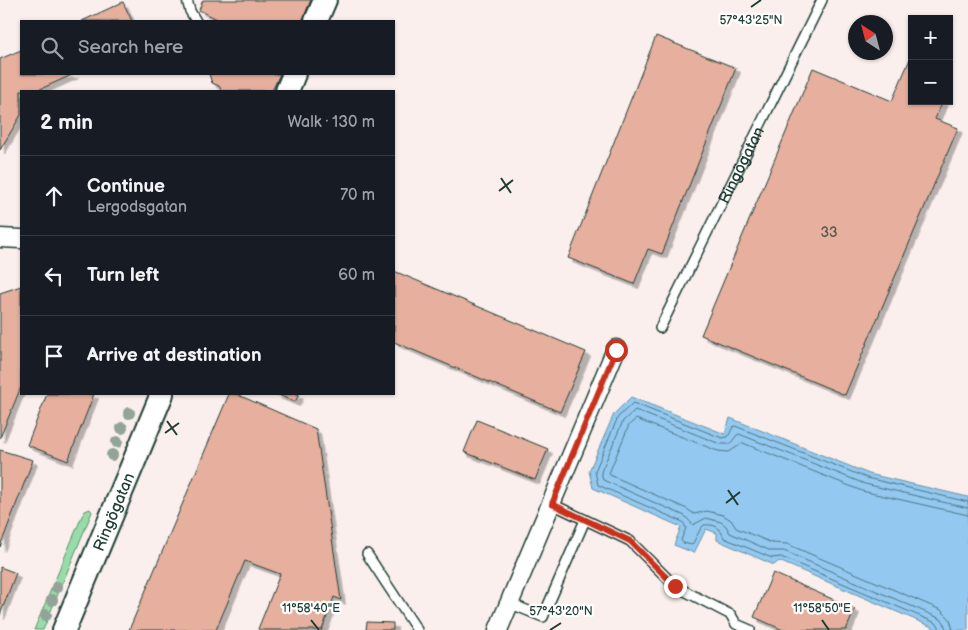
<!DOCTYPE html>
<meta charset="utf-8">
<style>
body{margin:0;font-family:"Balsamiq Sans",sans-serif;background:#20242c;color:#f1f3f6}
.controls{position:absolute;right:15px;top:15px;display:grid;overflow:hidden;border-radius:0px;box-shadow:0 1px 4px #0004}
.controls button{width:45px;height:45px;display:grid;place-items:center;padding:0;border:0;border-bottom:1px solid #363941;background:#171b24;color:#f1f3f6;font:25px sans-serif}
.compass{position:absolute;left:848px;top:15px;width:45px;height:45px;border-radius:50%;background:#171b24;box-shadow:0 1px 4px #0004;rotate:324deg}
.stop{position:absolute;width:15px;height:15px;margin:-11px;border:4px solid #c8321e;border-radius:50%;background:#fff}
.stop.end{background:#c8321e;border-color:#fff;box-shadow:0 1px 5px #0008}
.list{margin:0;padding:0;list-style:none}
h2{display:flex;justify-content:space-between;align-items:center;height:65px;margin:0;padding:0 20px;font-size:21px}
h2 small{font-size:16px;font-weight:400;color:#9ea1a6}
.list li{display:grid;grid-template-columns:32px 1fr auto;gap:15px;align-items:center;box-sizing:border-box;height:80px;padding:0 20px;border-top:1px solid #363941}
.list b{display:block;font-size:19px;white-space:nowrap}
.list p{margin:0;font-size:16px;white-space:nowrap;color:#9ea1a6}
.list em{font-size:16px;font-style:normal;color:#9ea1a6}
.icon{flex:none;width:28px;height:28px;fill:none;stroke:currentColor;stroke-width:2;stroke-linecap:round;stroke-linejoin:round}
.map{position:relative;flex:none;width:968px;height:630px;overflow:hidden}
.search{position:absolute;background:#171b24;box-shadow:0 1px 4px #0004;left:20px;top:20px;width:375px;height:55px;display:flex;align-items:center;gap:12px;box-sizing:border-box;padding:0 18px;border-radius:0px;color:#9ea1a6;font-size:19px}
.panel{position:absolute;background:#171b24;box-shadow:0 1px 4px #0004;left:20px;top:90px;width:375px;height:305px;border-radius:0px}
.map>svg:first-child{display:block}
</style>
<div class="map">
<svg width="968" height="630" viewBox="0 0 968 630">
<defs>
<filter id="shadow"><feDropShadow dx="4.5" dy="4.5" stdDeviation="0" flood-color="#0004"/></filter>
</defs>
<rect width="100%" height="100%" fill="#faefec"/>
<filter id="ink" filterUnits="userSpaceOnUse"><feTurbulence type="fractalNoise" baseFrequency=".02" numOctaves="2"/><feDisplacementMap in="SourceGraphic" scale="10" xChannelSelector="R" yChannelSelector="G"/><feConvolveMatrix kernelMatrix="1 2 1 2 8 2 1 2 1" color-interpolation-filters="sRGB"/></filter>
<g filter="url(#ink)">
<path fill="#97dda9" stroke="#5b8d6e" d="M90,509L92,512L43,630H34L82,516L85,511Z"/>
<path fill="#93c9f1" stroke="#6591a5" d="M631,397L725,434L730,418L869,474L968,497V630H939L779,561L774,565L717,540V533L706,529L694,553L674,545L681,527L593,488L589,471L614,414Z"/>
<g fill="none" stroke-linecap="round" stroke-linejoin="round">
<g stroke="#4d7580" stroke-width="1">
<path d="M939,630V626L936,623L781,557L772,558L724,538C720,528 717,524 704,525L701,528L692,545L683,543L681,540L686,528L683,522L598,485L595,471L618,417L633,403L722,438L728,437L733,427L735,426L867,478L968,502"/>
<path d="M946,630L944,622L939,618L784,551H771L730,533L726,526L721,522L706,518L693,525L685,516L603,480L601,472L623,421L635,410L720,444H730L737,435L739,434L865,484L968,508"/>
<path d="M953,630L950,619L941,610L787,544L772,543L736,528L731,520L723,515L707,511L694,514L687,509L610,475L609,473L629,425L636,419L718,451L729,452L743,443L862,491L968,515"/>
</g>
</g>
<g fill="#e7af9e" stroke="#1f3d34" filter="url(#shadow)">
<path d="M203,0H311L302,21H221L199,10Z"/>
<path d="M123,2L132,21H82Z"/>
<path d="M656,36L736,68L662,254L648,249L634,284L568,258Z"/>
<path d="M21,50V74H74L36,91H21V115L0,150V59Z"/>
<path d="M910,59H912V101H943L935,119L958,128L845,395L701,335L813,68L892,101Z"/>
<path d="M209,74H280L272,91H222L219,86L212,83Z"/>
<path d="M394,271L586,352L560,412L394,342Z"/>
<path d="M21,286V387L0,438V293Z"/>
<path d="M47,394H94L68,461L27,445Z"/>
<path d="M229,394H236L316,429L341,600L334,597L322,630H261L258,629L280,574L245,561L216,630H129Z"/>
<path d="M276,394H299L295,402Z"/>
<path d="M477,420L548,449L535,480L464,452Z"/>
<path d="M0,450L33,460L0,547Z"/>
<path d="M0,567L16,573L0,615Z"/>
<path d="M773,573L855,609L846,630H783L754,617Z"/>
<path d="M367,622L393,623V630H366Z"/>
</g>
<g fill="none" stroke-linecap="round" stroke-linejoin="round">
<defs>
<g id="service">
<path d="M187,0L190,11L196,21"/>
<path id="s1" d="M660,328L822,0"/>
<path d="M552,504L630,541L675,586L731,615L736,624L750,630"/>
<path d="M367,554L417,630"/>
<path d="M509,603L543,617L585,520"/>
</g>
<g id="minor">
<path d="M0,238L21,239"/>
<path d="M498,630L616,349"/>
</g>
<g id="tertiary">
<path d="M316,21L325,0"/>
<path d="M287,91L294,74"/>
<path id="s2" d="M64,630L162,394"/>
</g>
</defs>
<use href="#service" stroke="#1f3d34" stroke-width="12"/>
<use href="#minor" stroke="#1f3d34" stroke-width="21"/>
<use href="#tertiary" stroke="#1f3d34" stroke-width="26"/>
<use href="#service" stroke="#fff" stroke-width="9"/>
<use href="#minor" stroke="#fff" stroke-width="18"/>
<use href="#tertiary" stroke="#fff" stroke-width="22"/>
</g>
<g fill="#92a397">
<circle cx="129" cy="413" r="6"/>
<circle cx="122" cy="428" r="6"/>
<circle cx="117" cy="442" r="6"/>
<circle cx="112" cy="455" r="6"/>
<circle cx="57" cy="587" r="6"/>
<circle cx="52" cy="600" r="6"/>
<circle cx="46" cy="615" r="6"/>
</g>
</g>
<g fill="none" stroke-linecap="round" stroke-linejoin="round" filter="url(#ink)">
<path stroke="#c8321e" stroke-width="6" d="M616,350L552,504L630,541L675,586"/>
</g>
<path fill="none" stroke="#1f3d34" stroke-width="2" d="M751,7L761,0M501,178L511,193M499,191L513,180M167,421L177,435M165,433L179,423M728,490L738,505M726,503L740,492M311,620L319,630M822,620L829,630M550,630L561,623"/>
<g text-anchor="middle" stroke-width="4.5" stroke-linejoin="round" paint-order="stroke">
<g font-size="14" fill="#515a4e">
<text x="829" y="237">33</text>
</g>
<g font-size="16" fill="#1f3d34" stroke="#fff">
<text dy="6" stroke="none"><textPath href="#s1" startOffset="182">Ringögatan</textPath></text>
<text dy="6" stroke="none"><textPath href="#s2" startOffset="128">Ringögatan</textPath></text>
</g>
</g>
<g font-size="12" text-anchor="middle" fill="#1f3d34" stroke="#fff" stroke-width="4.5" stroke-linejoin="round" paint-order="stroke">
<text x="751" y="24">57°43'25"N</text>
<text x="311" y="612">11°58'40"E</text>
<text x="822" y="612">11°58'50"E</text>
<text x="561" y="615">57°43'20"N</text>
</g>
</svg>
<div class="controls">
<button>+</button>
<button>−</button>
</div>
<svg class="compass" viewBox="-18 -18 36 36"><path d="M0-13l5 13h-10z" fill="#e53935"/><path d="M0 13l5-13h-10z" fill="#9ea1a6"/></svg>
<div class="stop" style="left:616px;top:350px"></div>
<div class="stop end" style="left:675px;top:586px"></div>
<div class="search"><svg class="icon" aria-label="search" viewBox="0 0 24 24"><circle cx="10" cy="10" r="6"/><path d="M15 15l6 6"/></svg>Search here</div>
<section class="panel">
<h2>2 min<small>Walk · 130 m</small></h2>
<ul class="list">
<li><svg class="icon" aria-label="ahead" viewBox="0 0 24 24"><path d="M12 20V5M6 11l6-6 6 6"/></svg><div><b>Continue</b><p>Lergodsgatan</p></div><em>70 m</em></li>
<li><svg class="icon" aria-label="left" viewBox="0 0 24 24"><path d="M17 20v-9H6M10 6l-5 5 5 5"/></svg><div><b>Turn left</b></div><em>60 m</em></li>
<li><svg class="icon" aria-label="arrive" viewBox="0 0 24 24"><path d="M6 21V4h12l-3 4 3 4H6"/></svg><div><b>Arrive at destination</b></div></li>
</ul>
</section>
</div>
